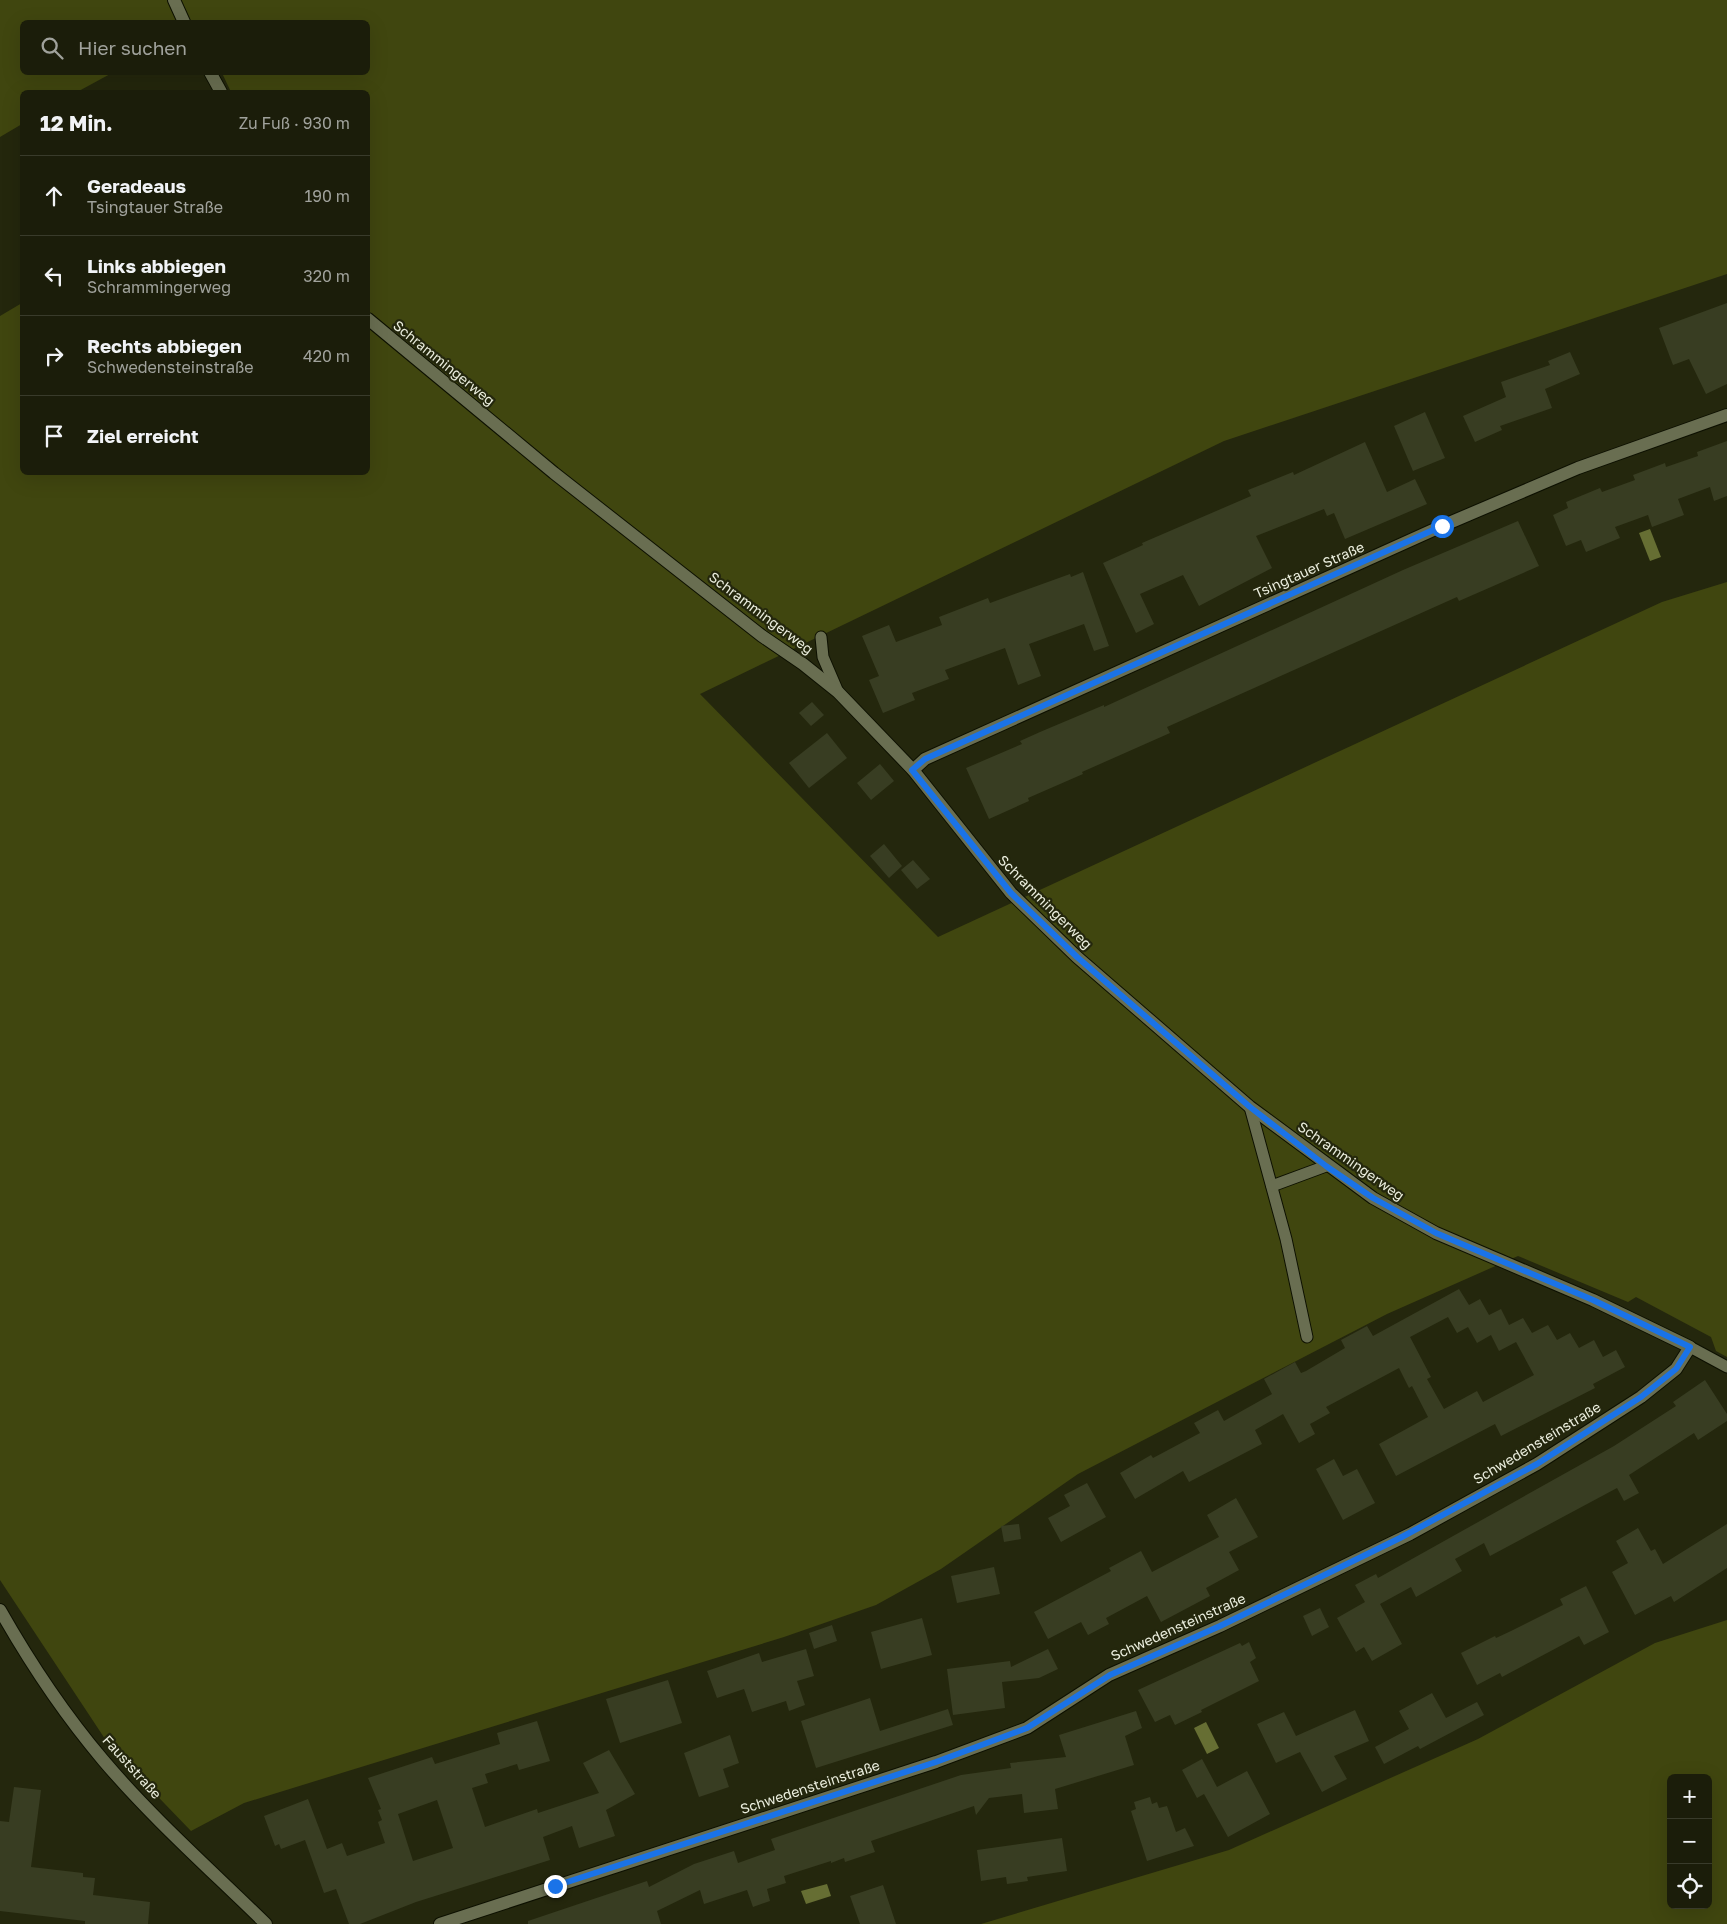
<!DOCTYPE html>
<html lang="de">
<meta charset="utf-8">
<style>
body{margin:0;font-family:"Golos Text",sans-serif;background:#242613;color:#f1f3f6}
.controls{position:absolute;right:15px;bottom:15px;display:grid;overflow:hidden;border-radius:8px;box-shadow:0 5px 20px #0002}
.controls button{width:45px;height:45px;display:grid;place-items:center;padding:0;border:0;border-bottom:1px solid #393b2b;background:#1b1d0a;color:#f1f3f6;font:25px sans-serif}
.stop{position:absolute;width:15px;height:15px;margin:-11px;border:4px solid #1a73e8;border-radius:50%;background:#fff}
.stop.end{background:#1a73e8;border-color:#fff;box-shadow:0 1px 5px #0008}
.list{margin:0;padding:0;list-style:none}
h2{display:flex;justify-content:space-between;align-items:center;height:65px;margin:0;padding:0 20px;font-size:21px}
h2 small{font-size:16px;font-weight:400;color:#a0a29c}
.list li{display:grid;grid-template-columns:32px 1fr auto;gap:15px;align-items:center;box-sizing:border-box;height:80px;padding:0 20px;border-top:1px solid #393b2b}
.list b{display:block;font-size:19px;white-space:nowrap}
.list p{margin:0;font-size:16px;white-space:nowrap;color:#a0a29c}
.list em{font-size:16px;font-style:normal;color:#a0a29c}
.icon{flex:none;width:28px;height:28px;fill:none;stroke:currentColor;stroke-width:2;stroke-linecap:round;stroke-linejoin:round}
.map{position:relative;flex:none;width:1727px;height:1924px;overflow:hidden}
.search{position:absolute;background:#1b1d0a;box-shadow:0 5px 20px #0002;left:20px;top:20px;width:350px;height:55px;display:flex;align-items:center;gap:12px;box-sizing:border-box;padding:0 18px;border-radius:8px;color:#a0a29c;font-size:19px}
.panel{position:absolute;background:#1b1d0a;box-shadow:0 5px 20px #0002;left:20px;top:90px;width:350px;height:385px;border-radius:8px}
.map>svg:first-child{display:block}
</style>
<div class="map">
<svg width="1727" height="1924" viewBox="0 0 1727 1924">
<rect width="100%" height="100%" fill="#24270d"/>
<g fill="#40460f" fill-rule="evenodd">
<path d="M0,0H1727V274L1224,441L700,694L938,937L1662,602L1727,582V1357L1716,1351L1711,1337L1636,1297L1628,1302L1518,1256L1387,1314L1078,1474L941,1569L876,1605L784,1637L244,1803L191,1831L111,1748L0,1580V316L22,303V472H368V92H231L222,73L368,72V22H22V72L112,73L77,92H22V124L0,137Z"/>
<path d="M1727,1620V1924H981L1229,1850L1478,1739L1655,1643ZM1671,1778H1708V1905H1671Z"/>
</g>
<g fill="#666e33">
<path d="M1650,529L1661,557L1650,561L1639,533Z"/>
<path d="M1206,1722L1219,1748L1207,1754L1194,1728Z"/>
<path d="M827,1884L831,1896L806,1904L801,1891Z"/>
</g>
<g fill="#383d22" fill-rule="evenodd">
<path d="M1727,303V384L1706,394L1689,359L1673,365L1659,328Z"/>
<path d="M1570,352L1580,374L1545,389L1552,408L1500,426L1502,430L1475,442L1463,416L1506,397L1501,382L1550,365L1548,361Z"/>
<path d="M1425,412L1445,458L1413,471L1394,426Z"/>
<path d="M1727,441V496L1714,501L1710,487L1678,499L1684,515L1652,527L1648,515L1615,527L1620,538L1586,552L1581,540L1566,546L1553,515L1568,508L1566,502L1600,488L1602,492L1635,480L1633,475L1665,463L1666,467L1698,456L1697,452Z"/>
<path d="M1365,442L1387,492L1415,479L1427,504L1345,539L1334,513L1327,516L1324,509L1256,536L1272,568L1199,606L1183,575L1140,594L1154,624L1136,633L1103,563L1143,545L1142,543L1251,496L1248,490L1293,472L1294,475Z"/>
<path d="M1518,521L1539,566L1459,601L1457,597L1167,727L1170,733L1082,772L1083,774L1028,798L1029,801L989,819L966,768L1022,744L1020,741L1040,732L1104,705V707L1403,570Z"/>
<path d="M1083,572L1109,646L1094,651L1084,624L1029,644L1041,676L1018,685L1005,648L945,670L949,679L912,693L915,700L883,713L869,680L879,676L862,636L889,625L896,642L942,625L939,617L988,598L990,603L1070,574L1071,577Z"/>
<path d="M812,702L824,715L811,726L799,713Z"/>
<path d="M827,733L847,758L809,788L789,763Z"/>
<path d="M880,764L894,781L871,800L857,783Z"/>
<path d="M884,844L902,866L889,878L870,856Z"/>
<path d="M913,860L930,879L917,889L901,870Z"/>
<path d="M1459,1289L1469,1305L1480,1299L1489,1315L1501,1309L1509,1325L1523,1318L1532,1333L1548,1325L1557,1340L1570,1333L1579,1348L1594,1340L1603,1357L1616,1350L1625,1367L1593,1384L1595,1388L1501,1436L1495,1424L1396,1476L1379,1444L1428,1417L1412,1386L1409,1388L1399,1368L1326,1407L1330,1413L1310,1424L1315,1434L1299,1443L1283,1414L1255,1430L1262,1444L1189,1482L1183,1471L1135,1499L1120,1473L1151,1455L1153,1458L1200,1433L1194,1423L1218,1410L1224,1421L1272,1394L1264,1379L1295,1362L1301,1373L1306,1371L1345,1348L1341,1340L1367,1326L1373,1336ZM1448,1317L1457,1333L1468,1327L1477,1343L1491,1335L1499,1351L1516,1342L1534,1375L1483,1402L1477,1391L1444,1409L1427,1379L1431,1377L1410,1337Z"/>
<path d="M1705,1380L1727,1414V1421L1698,1440L1694,1433L1629,1475L1639,1493L1624,1501L1617,1488L1490,1556L1484,1543L1455,1559L1462,1571L1416,1597L1411,1587L1380,1604L1402,1644L1372,1661L1364,1647L1356,1652L1337,1618L1365,1602L1355,1585L1376,1574L1378,1578L1614,1446L1676,1406L1673,1402Z"/>
<path d="M1334,1459L1343,1476L1357,1469L1375,1503L1343,1520L1316,1469Z"/>
<path d="M1087,1483L1106,1517L1061,1542L1048,1518L1070,1506L1064,1495Z"/>
<path d="M1236,1498L1258,1537L1229,1552L1239,1570L1206,1588L1210,1596L1161,1622L1147,1596L1106,1618L1109,1624L1088,1635L1081,1622L1048,1639L1034,1612L1111,1571L1109,1568L1141,1551L1152,1572L1219,1537L1207,1515Z"/>
<path d="M1019,1524L1021,1539L1004,1542L1001,1526Z"/>
<path d="M1727,1524V1568L1674,1602L1671,1596L1635,1615L1612,1572L1628,1563L1616,1541L1638,1528L1651,1551L1655,1549L1663,1564Z"/>
<path d="M994,1567L1000,1594L957,1603L951,1576Z"/>
<path d="M1586,1586L1609,1632L1584,1645L1579,1636L1502,1677L1500,1673L1477,1685L1461,1653L1495,1636L1496,1638L1511,1631L1563,1605L1560,1599Z"/>
<path d="M1320,1608L1329,1627L1312,1636L1303,1616Z"/>
<path d="M922,1618L932,1655L881,1669L871,1632Z"/>
<path d="M832,1625L837,1641L814,1649L809,1633Z"/>
<path d="M1249,1642L1256,1658L1250,1662L1259,1681L1201,1710L1202,1712L1175,1725L1170,1715L1155,1722L1138,1690L1240,1643L1242,1646Z"/>
<path d="M806,1649L814,1676L797,1681L805,1705L789,1711L786,1701L752,1712L744,1689L717,1698L707,1671L759,1653L762,1662Z"/>
<path d="M1048,1649L1058,1669L1039,1678L1002,1682L1005,1708L953,1715L947,1669L1010,1661L1011,1667Z"/>
<path d="M668,1680L682,1723L620,1743L606,1699Z"/>
<path d="M1432,1693L1446,1718L1477,1702L1484,1715L1420,1749L1418,1746L1384,1764L1375,1747L1409,1729L1399,1711Z"/>
<path d="M870,1698L880,1731L948,1709L953,1725L816,1768L801,1721Z"/>
<path d="M1355,1710L1369,1741L1334,1756L1347,1779L1322,1792L1300,1752L1276,1763L1257,1724L1284,1712L1296,1736Z"/>
<path d="M1136,1711L1142,1728L1125,1736L1134,1765L1055,1789L1058,1809L1024,1813L1022,1794L989,1798L976,1815L974,1806L871,1841L875,1852L845,1862L844,1858L831,1863V1861L784,1876L786,1883L767,1889L770,1901L753,1907L747,1890L704,1904L700,1890L657,1911L661,1924H528V1921L647,1881L649,1887L694,1864L734,1851L738,1863L775,1850L771,1839L961,1775L1011,1768L1010,1763L1066,1757L1059,1735Z"/>
<path d="M537,1721L550,1761L519,1770L517,1764L485,1774L488,1783L472,1788L485,1827L537,1809L538,1813L599,1793L583,1763L609,1750L635,1794L606,1810L615,1836L579,1848L572,1826L543,1837L550,1860L416,1902L360,1924H349L336,1889L324,1893L305,1840L281,1849L279,1844L275,1846L264,1816L308,1799L327,1849L342,1843L347,1856L385,1843L378,1822L382,1820L378,1810L381,1809L368,1778L432,1757L435,1764L500,1744L497,1733ZM437,1800L453,1848L413,1861L398,1814Z"/>
<path d="M730,1735L739,1763L723,1769L729,1787L699,1797L684,1753Z"/>
<path d="M1202,1759L1217,1787L1247,1771L1270,1814L1228,1837L1204,1794L1197,1798L1182,1770Z"/>
<path d="M14,1787L41,1790L31,1867L83,1873V1877L95,1878L93,1895L150,1902L148,1924H85V1921L0,1911V1821L9,1822Z"/>
<path d="M1150,1797L1152,1804L1157,1802L1159,1808L1167,1806L1176,1832L1185,1828L1194,1846L1147,1861L1131,1811L1136,1809L1134,1802Z"/>
<path d="M1062,1838L1067,1871L1027,1877L1028,1881L1007,1884L1006,1877L981,1881L977,1850Z"/>
<path d="M883,1885L896,1924H860L850,1896Z"/>
</g>
<g fill="none" stroke-linecap="round" stroke-linejoin="round">
<defs>
<g id="service">
<path d="M821,637L823,657L838,692"/>
<path d="M1250,1107L1286,1239L1307,1337"/>
<path d="M1272,1186L1326,1166"/>
<path d="M1690,1347L1727,1367"/>
</g>
<g id="minor">
<path d="M174,0L184,22"/>
<path d="M210,72L221,92"/>
<path d="M368,319L554,473L762,636L803,664L838,692L913,770L1011,893L1077,957L1250,1107L1373,1198L1436,1233L1593,1300L1690,1347L1676,1369L1641,1397L1537,1464L1410,1534L1220,1626L1109,1675L1027,1728L936,1762L440,1924"/>
<path d="M913,770L925,759L1442,526L1578,468L1727,415"/>
<path d="M0,1610C30,1663 64,1714 103,1760C153,1819 211,1870 266,1924"/>
</g>
</defs>
<use href="#service" stroke="#0d1000" stroke-width="13"/>
<use href="#minor" stroke="#0d1000" stroke-width="14"/>
<use href="#service" stroke="#696e51" stroke-width="11"/>
<use href="#minor" stroke="#696e51" stroke-width="12"/>
</g>
<g fill="none" stroke-linecap="round" stroke-linejoin="round">
<path stroke="#1a73e8" stroke-width="6" d="M555,1886L936,1762L1027,1728L1110,1675L1220,1626L1400,1538L1537,1464L1641,1397L1676,1369L1690,1347L1593,1300L1436,1233L1373,1198L1326,1166L1250,1107L1077,957L1011,893L912,770L925,759L1442,526"/>
</g>
<g text-anchor="middle" stroke-width="4.5" stroke-linejoin="round" paint-order="stroke">
<g font-size="14" fill="#ebeede" stroke="#24270d">
<text transform="translate(444 363) rotate(39)" y="5">Schrammingerweg</text>
<text transform="translate(1309 570) rotate(-24)" y="5">Tsingtauer Straße</text>
<text transform="translate(761 613) rotate(37)" y="5">Schrammingerweg</text>
<text transform="translate(1045 902) rotate(45)" y="5">Schrammingerweg</text>
<text transform="translate(1351 1161) rotate(35)" y="5">Schrammingerweg</text>
<text transform="translate(1537 1443) rotate(-31)" y="5">Schwedensteinstraße</text>
<text transform="translate(1178 1627) rotate(-24)" y="5">Schwedensteinstraße</text>
<text transform="translate(132 1767) rotate(48)" y="5">Fauststraße</text>
<text transform="translate(810 1787) rotate(-18)" y="5">Schwedensteinstraße</text>
</g>
</g>
</svg>
<div class="controls">
<button>+</button>
<button>−</button>
<button><svg class="icon" aria-label="locate" viewBox="0 0 24 24"><circle cx="12" cy="12" r="6"/><path d="M12 2v4M12 18v4M2 12h4M18 12h4"/></svg></button>
</div>
<div class="stop" style="left:1442px;top:526px"></div>
<div class="stop end" style="left:555px;top:1886px"></div>
<div class="search"><svg class="icon" aria-label="search" viewBox="0 0 24 24"><circle cx="10" cy="10" r="6"/><path d="M15 15l6 6"/></svg>Hier suchen</div>
<section class="panel">
<h2>12 Min.<small>Zu Fuß · 930 m</small></h2>
<ul class="list">
<li><svg class="icon" aria-label="ahead" viewBox="0 0 24 24"><path d="M12 20V5M6 11l6-6 6 6"/></svg><div><b>Geradeaus</b><p>Tsingtauer Straße</p></div><em>190 m</em></li>
<li><svg class="icon" aria-label="left" viewBox="0 0 24 24"><path d="M17 20v-9H6M10 6l-5 5 5 5"/></svg><div><b>Links abbiegen</b><p>Schrammingerweg</p></div><em>320 m</em></li>
<li><svg class="icon" aria-label="right" viewBox="0 0 24 24"><path d="M7 20v-9h11M14 6l5 5-5 5"/></svg><div><b>Rechts abbiegen</b><p>Schwedensteinstraße</p></div><em>420 m</em></li>
<li><svg class="icon" aria-label="arrive" viewBox="0 0 24 24"><path d="M6 21V4h12l-3 4 3 4H6"/></svg><div><b>Ziel erreicht</b></div></li>
</ul>
</section>
</div>
